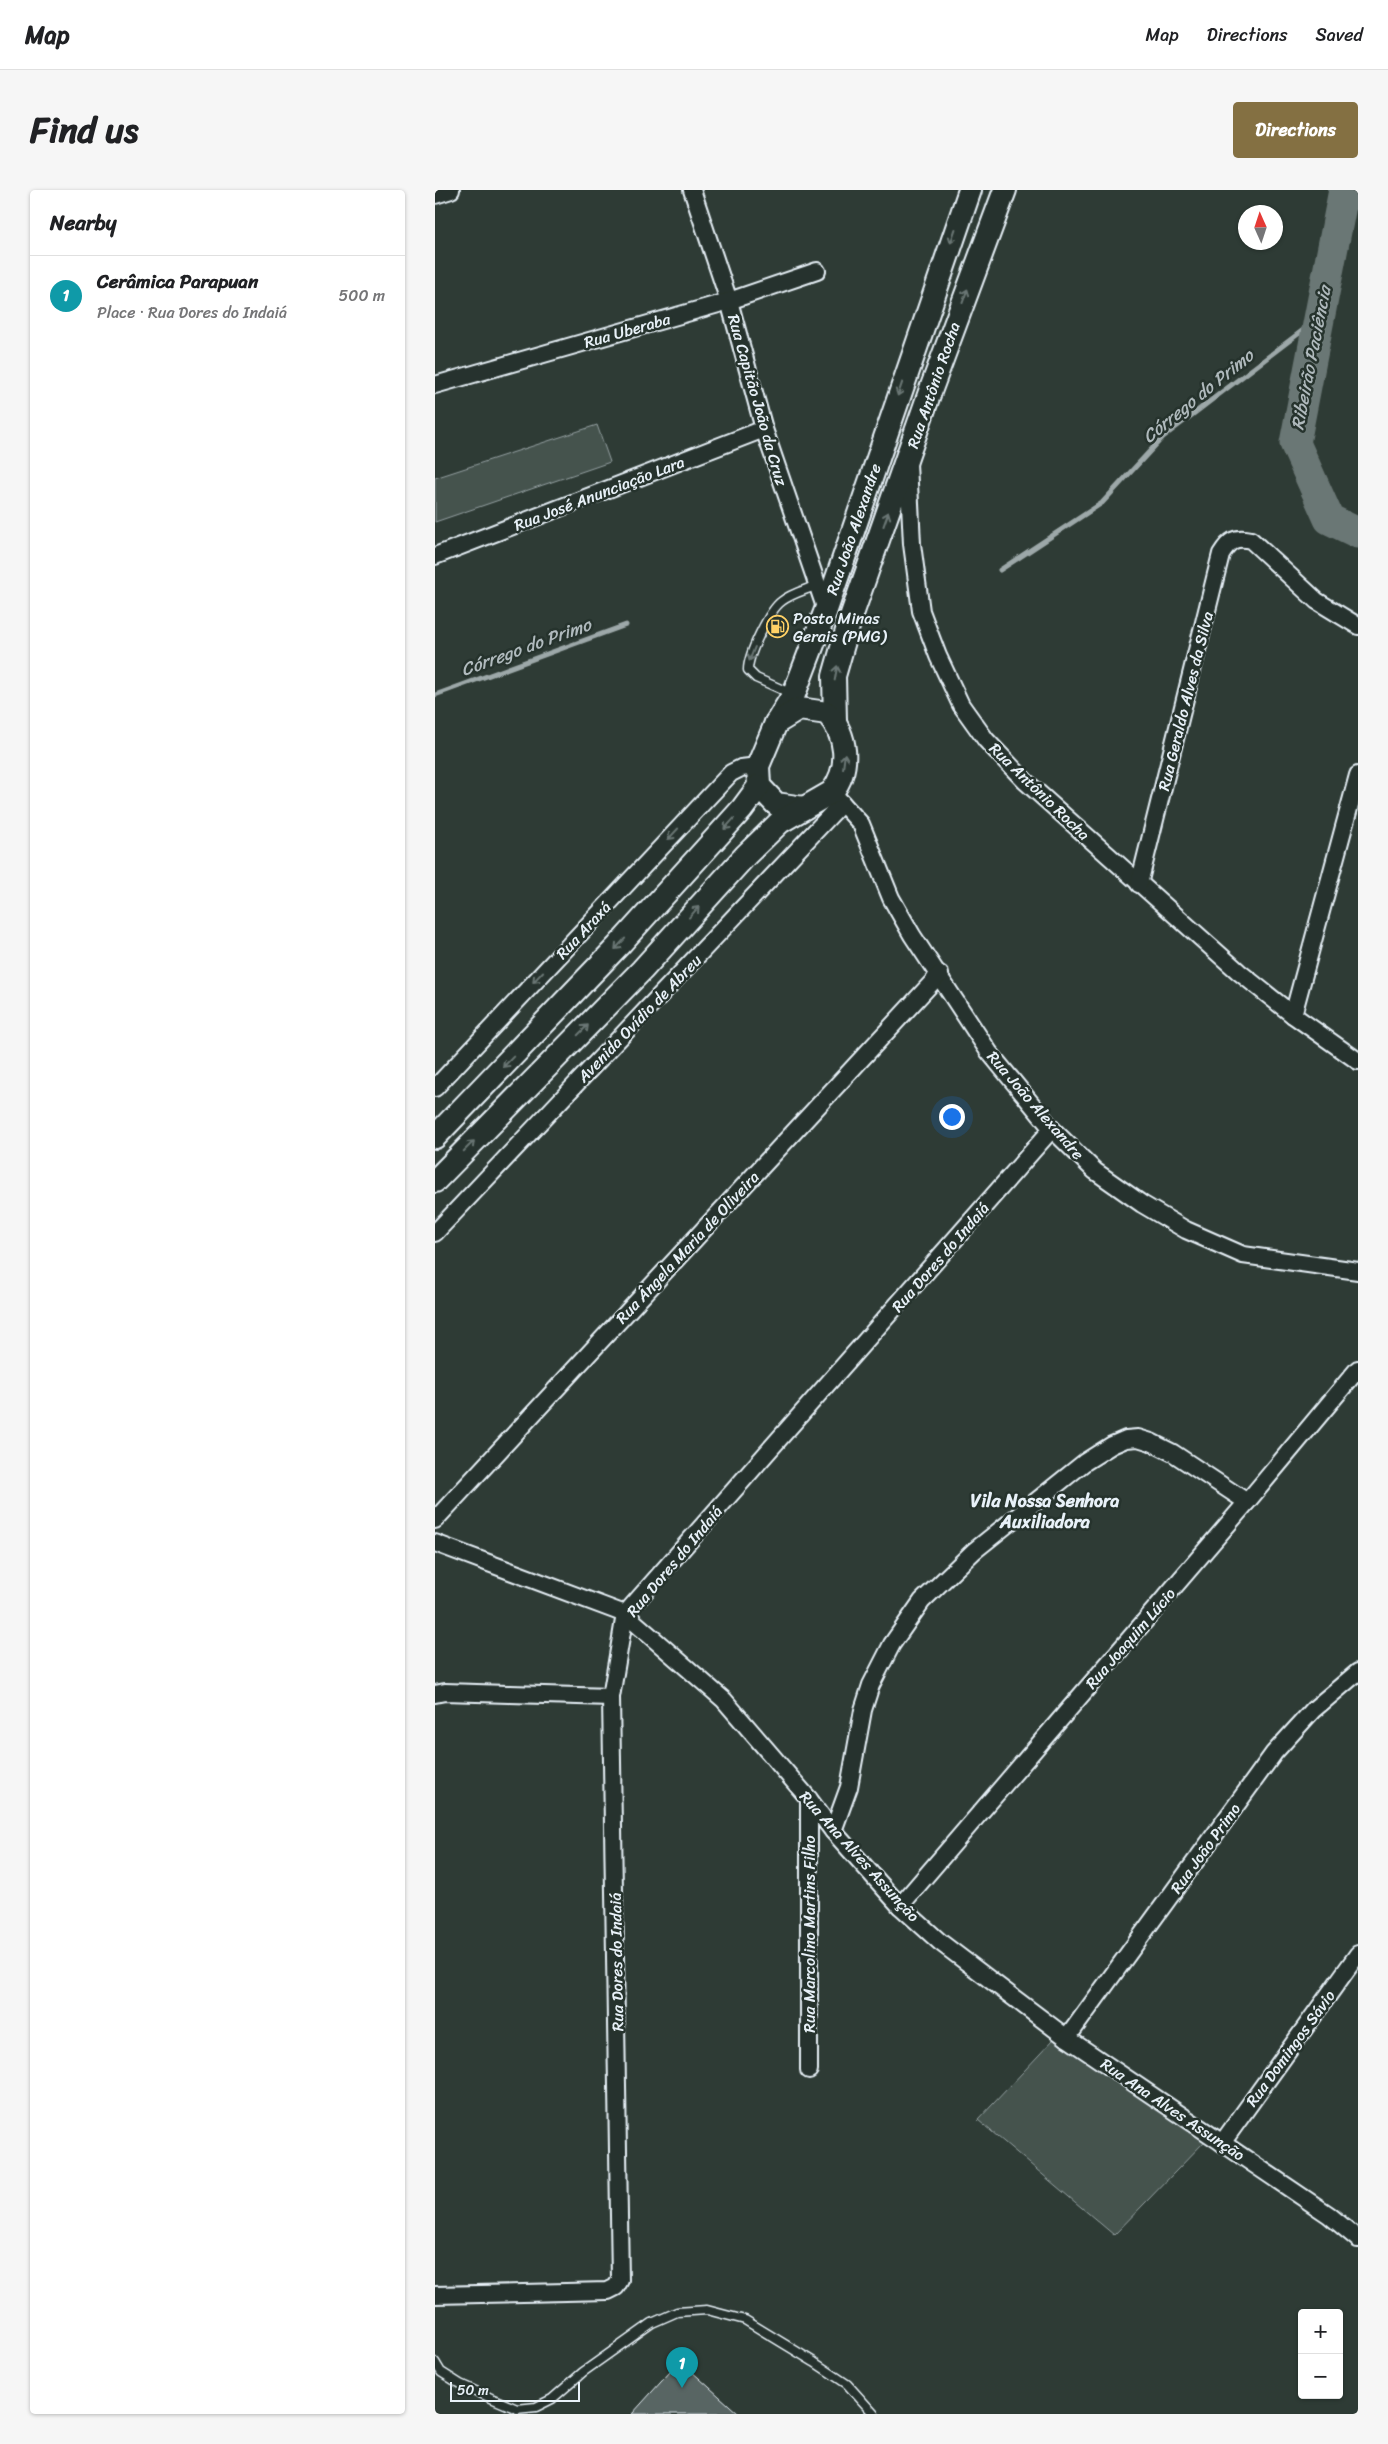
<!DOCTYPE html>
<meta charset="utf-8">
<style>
body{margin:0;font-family:Sriracha,sans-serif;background:#f6f6f6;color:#202124}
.controls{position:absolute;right:15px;bottom:15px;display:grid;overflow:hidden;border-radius:5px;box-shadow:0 1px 4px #0004}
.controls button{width:45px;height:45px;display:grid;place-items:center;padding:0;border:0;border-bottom:1px solid #e0e0e0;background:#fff;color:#202124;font:25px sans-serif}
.compass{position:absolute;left:803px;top:15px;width:45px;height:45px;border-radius:50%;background:#fff;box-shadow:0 1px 4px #0004;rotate:357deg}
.scale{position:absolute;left:15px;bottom:12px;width:130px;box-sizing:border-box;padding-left:5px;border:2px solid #e8f1f8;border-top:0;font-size:14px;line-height:18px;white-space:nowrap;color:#e8f1f8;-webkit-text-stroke:4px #26332d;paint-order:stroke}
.you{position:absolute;left:516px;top:926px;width:18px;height:18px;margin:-12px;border:4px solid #fff;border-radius:50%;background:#1a73e8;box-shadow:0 0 0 8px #1a73e833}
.badge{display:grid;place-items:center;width:32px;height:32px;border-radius:50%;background:#847042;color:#fff;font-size:16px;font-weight:700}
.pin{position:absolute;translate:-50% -41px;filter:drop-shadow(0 1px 2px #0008)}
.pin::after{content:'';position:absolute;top:26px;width:18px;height:15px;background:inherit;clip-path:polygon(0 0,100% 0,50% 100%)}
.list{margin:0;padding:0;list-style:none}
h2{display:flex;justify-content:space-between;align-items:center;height:65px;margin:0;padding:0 20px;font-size:21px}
h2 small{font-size:16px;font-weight:400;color:#757577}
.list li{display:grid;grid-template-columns:32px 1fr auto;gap:15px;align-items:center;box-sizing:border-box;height:80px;padding:0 20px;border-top:1px solid #e0e0e0}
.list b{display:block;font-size:19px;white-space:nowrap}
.list p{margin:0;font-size:16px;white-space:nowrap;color:#757577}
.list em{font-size:16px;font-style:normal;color:#757577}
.map{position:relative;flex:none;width:923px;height:2224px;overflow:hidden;border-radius:5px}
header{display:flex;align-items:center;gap:30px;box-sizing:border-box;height:70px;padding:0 25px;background:#fff;border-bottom:1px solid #e0e0e0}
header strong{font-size:24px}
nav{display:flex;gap:28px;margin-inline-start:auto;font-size:18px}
.intro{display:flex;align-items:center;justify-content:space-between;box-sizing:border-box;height:120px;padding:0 30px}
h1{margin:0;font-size:35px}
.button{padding:12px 22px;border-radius:5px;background:#847042;color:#fff;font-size:18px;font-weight:700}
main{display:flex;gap:30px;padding:0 30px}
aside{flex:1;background:#fff;border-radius:5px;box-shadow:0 1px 4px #0004}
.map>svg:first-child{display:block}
</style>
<header>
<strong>Map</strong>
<nav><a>Map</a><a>Directions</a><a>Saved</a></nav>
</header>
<div class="intro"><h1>Find us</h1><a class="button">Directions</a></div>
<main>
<aside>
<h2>Nearby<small></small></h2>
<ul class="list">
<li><span class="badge" style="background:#0f9aa8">1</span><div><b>Cerâmica Parapuan</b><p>Place · Rua Dores do Indaiá</p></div><em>500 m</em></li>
</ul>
</aside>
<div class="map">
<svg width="923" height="2224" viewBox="0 0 923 2224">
<rect width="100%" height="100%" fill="#2e3b35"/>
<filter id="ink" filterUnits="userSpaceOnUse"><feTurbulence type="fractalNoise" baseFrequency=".02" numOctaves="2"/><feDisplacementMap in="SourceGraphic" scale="10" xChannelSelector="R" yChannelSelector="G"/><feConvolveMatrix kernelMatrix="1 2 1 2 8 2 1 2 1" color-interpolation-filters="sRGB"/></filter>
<g filter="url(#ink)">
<g fill="#45524e" stroke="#96a2a3">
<path d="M162,235L175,272L0,332V288Z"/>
<path d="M619,1849L771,1950L679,2045L543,1930Z"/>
</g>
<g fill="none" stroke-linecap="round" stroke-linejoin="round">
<g stroke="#9da8a9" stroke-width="5">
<path d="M565,380L667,313L728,247L884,128"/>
<path d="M0,505L191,435"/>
</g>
<path stroke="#6b7775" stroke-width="31" d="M909,0L860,253L894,329L923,343"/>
</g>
<path fill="#596563" stroke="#e8f1f8" d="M245,2171L304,2224H197Z"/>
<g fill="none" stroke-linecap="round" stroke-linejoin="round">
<defs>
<g id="service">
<path d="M357,504L321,488L313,480C313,465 334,420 347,411C357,403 371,400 382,395"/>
<path d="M0,2172L6,2182L25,2194L56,2208L82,2219L101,2217L117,2209L148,2182L217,2133L242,2122L272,2120L310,2130L379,2172L412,2194L439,2224"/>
</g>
<g id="minor">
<path d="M257,0L294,111L329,239L391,420"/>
<path d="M0,5L16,0"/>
<path d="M0,195L294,111L382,81"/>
<path d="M473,273L477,354L486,421L503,466L526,515L551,550L590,591L804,782L858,825L923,871"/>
<path d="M0,366L329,239"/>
<path d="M397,602L426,634L456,708L477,745L554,862L617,939L660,981L707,1014L751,1040L808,1065L923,1081"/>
<path d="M704,694L786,364C794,351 800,346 816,350L882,411L923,436"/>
<path d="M858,825L923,585"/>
<path d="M0,898L296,583L306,578L323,576"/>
<path d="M0,1043L407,613"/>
<path d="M0,1330L505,784"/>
<path d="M0,1353L190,1424L289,1510L374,1609L398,1641L465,1716L505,1752L632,1848L894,2025L923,2049"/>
<path d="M0,1504L10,1502L176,1507"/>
<path d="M374,1609V1880"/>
<path d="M398,1641L414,1597L428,1520L436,1495L457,1454L487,1411L539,1361L650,1272L677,1255L691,1249L703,1248L716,1252L738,1263L812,1312"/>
<path d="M465,1716L812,1312L923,1179"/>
<path d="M632,1848L839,1563L878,1520L923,1482"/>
<path d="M787,1953L923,1764"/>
<path d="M0,2105L173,2101L181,2097L185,2090L176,1507L190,1424L617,939"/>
</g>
<g id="secondary">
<path d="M400,531L399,486L415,430L496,199L570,0"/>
<path d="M369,618L341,614L324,596L323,576L341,533L359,504L391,420L535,0"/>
<path d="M0,947L183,756L307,619L324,596"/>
<path d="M0,991L207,780L311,665L345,632L397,602C416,577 412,545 392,523L364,519L341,533"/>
</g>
</defs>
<use href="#service" stroke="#e8f1f8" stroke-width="11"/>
<use href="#minor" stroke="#e8f1f8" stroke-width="20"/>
<use href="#secondary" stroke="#e8f1f8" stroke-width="26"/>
<use href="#service" stroke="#26332d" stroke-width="8"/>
<use href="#minor" stroke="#26332d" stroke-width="16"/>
<use href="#secondary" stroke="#26332d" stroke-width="22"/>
</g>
<defs><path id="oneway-shaft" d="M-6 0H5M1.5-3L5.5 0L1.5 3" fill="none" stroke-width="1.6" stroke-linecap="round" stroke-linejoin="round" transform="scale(1.25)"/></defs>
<g stroke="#6a7674">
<use href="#oneway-shaft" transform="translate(518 46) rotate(109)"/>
<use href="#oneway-shaft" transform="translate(530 106) rotate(-70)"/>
<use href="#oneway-shaft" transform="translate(465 199) rotate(109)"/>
<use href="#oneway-shaft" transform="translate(451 329) rotate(-70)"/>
<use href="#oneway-shaft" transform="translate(317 464) rotate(112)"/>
<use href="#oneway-shaft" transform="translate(401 483) rotate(-80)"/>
<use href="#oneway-shaft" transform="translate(409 571) rotate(-83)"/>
<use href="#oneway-shaft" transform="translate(294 634) rotate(132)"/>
<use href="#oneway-shaft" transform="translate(238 644) rotate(133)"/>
<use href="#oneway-shaft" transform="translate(259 722) rotate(-48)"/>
<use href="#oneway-shaft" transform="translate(185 754) rotate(133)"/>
<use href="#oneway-shaft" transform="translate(103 787) rotate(133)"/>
<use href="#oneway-shaft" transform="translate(148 840) rotate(-45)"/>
<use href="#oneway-shaft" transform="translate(73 872) rotate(134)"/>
<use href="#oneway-shaft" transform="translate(34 956) rotate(-45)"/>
</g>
</g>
<defs>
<symbol id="fuel-ring" viewBox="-11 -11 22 22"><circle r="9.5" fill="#26332d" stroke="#ffd166" stroke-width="1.5"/><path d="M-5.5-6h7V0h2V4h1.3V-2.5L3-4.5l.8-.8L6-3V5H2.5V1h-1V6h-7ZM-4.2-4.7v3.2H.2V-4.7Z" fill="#ffd166"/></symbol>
</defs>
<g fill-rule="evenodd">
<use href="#fuel-ring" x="330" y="424" width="25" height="25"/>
</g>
<g text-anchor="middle" stroke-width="5" stroke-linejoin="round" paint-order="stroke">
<g font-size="16" fill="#e8f1f8" stroke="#26332d">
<text transform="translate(192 140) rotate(-16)" y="6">Rua Uberaba</text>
<text transform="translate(498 195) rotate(-71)" y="6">Rua Antônio Rocha</text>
<text transform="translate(323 210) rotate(74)" y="6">Rua Capitão João da Cruz</text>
<text transform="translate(164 303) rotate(-21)" y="6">Rua José Anunciação Lara</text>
<text transform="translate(418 339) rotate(-71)" y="6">Rua João Alexandre</text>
<text transform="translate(750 511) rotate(-76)" y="6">Rua Geraldo Alves da Silva</text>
<text transform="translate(605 601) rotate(44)" y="6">Rua Antônio Rocha</text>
<text transform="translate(148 740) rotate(-47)" y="6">Rua Araxá</text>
<text transform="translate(204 828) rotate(-46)" y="6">Avenida Ovídio de Abreu</text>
<text transform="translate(601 915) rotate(49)" y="6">Rua João Alexandre</text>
<text transform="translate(252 1057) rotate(-47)" y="6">Rua Ângela Maria de Oliveira</text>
<text transform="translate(505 1067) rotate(-49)" y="6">Rua Dores do Indaiá</text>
<text transform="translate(239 1371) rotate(-50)" y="6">Rua Dores do Indaiá</text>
<text transform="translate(695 1448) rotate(-49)" y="6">Rua Joaquim Lúcio</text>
<text transform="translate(770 1658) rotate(-54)" y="6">Rua João Primo</text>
<text transform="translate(425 1666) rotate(48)" y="6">Rua Ana Alves Assunção</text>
<text transform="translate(374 1744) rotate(-90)" y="6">Rua Marcolino Martins Filho</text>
<text transform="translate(181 1772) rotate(-91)" y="6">Rua Dores do Indaiá</text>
<text transform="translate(855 1858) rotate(-54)" y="6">Rua Domingos Sávio</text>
<text transform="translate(738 1919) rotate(34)" y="6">Rua Ana Alves Assunção</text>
</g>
<g font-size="16" fill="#e8f1f8" stroke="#26332d" text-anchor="start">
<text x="358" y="434">Posto Minas<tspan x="358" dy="18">Gerais (PMG)</tspan></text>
</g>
<g font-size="18" font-style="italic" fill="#b0babd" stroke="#26332d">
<text transform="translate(876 168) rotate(-79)" y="6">Ribeirão Paciência</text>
<text transform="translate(763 206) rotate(-39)" y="6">Córrego do Primo</text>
<text transform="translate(91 457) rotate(-20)" y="6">Córrego do Primo</text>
</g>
<g font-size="18" font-weight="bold" fill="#e8f1f8" stroke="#26332d">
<text x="610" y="1317">Vila Nossa Senhora<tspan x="610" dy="21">Auxiliadora</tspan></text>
</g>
</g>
</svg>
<div class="controls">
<button>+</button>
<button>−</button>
</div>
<svg class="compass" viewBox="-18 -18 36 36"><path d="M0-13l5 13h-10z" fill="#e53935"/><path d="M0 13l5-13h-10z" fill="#757577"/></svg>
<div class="scale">50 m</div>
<div class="you"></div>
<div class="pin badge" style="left:247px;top:2198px;background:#0f9aa8">1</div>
</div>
</main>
